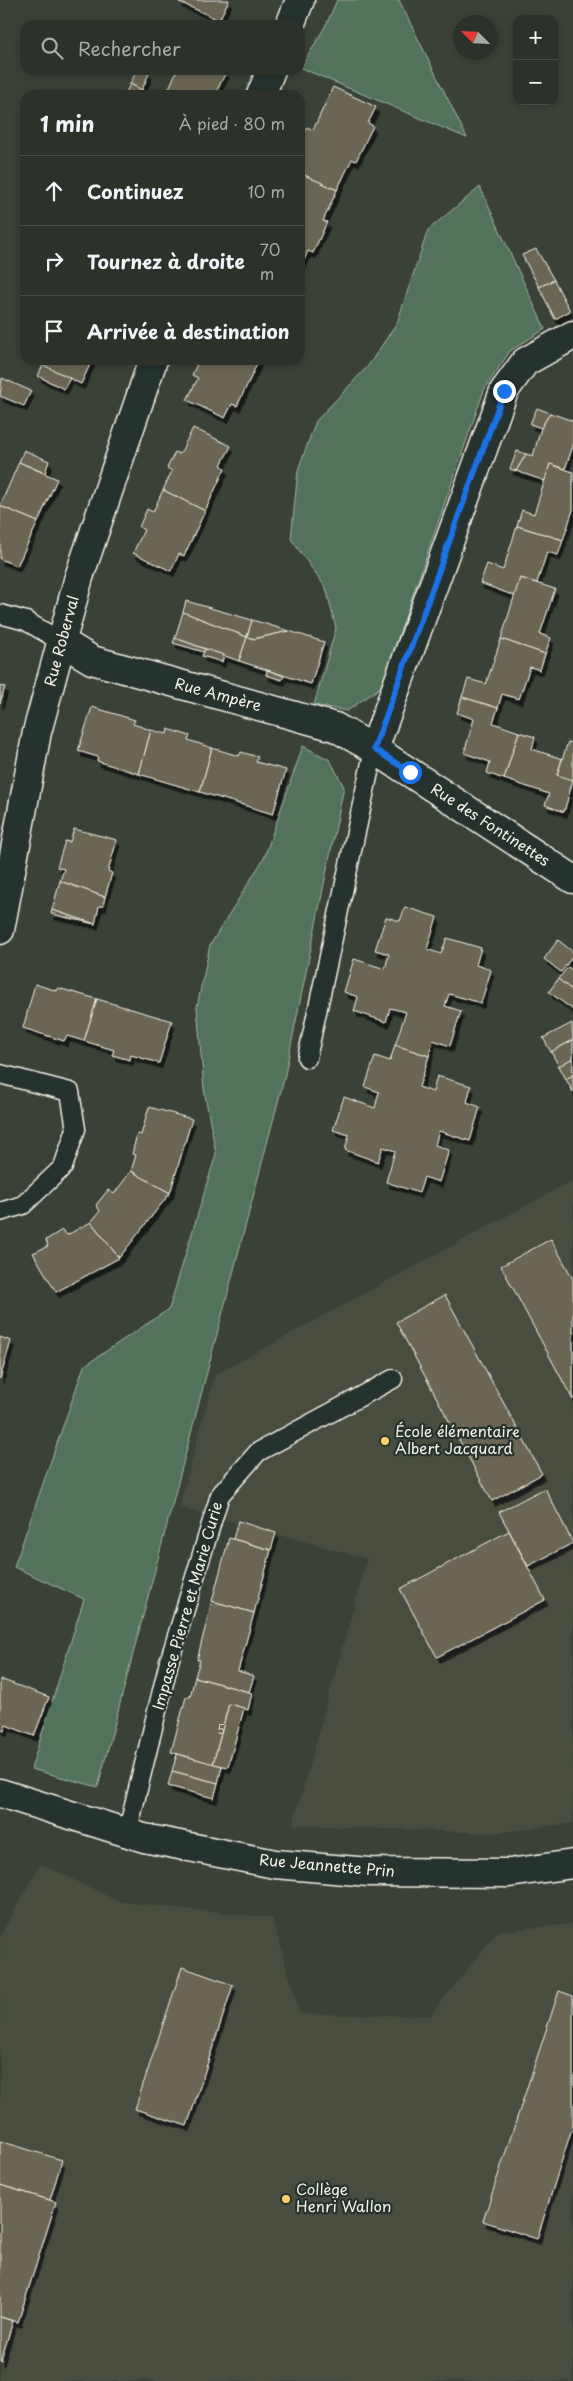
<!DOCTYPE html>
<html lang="fr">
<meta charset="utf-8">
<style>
body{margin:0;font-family:"Playpen Sans",sans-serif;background:#383e36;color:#f1f3f6}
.controls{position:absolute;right:15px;top:15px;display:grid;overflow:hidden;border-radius:10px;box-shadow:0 2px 8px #0003}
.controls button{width:45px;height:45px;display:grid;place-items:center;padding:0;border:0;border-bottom:1px solid #484d47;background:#2c322a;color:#f1f3f6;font:25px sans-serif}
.compass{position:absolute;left:453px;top:15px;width:45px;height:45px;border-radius:50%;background:#2c322a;box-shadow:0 2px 8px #0003;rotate:294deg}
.stop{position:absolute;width:15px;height:15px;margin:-11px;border:4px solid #1a73e8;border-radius:50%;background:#fff}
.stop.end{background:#1a73e8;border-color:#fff;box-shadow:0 1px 5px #0008}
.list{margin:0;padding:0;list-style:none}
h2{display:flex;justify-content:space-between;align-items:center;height:65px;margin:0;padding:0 20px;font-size:21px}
h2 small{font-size:16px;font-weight:400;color:#a6aaa8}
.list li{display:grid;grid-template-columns:32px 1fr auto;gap:15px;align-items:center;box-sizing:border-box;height:70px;padding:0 20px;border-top:1px solid #484d47}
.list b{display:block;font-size:19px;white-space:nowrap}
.list em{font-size:16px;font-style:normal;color:#a6aaa8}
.icon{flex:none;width:28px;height:28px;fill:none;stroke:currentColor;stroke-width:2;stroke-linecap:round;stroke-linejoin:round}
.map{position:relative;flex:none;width:573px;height:2381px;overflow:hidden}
.search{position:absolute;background:#2c322a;box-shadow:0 2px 8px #0003;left:20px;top:20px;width:285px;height:55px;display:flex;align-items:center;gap:12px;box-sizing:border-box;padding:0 18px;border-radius:15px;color:#a6aaa8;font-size:19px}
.panel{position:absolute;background:#2c322a;box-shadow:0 2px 8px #0003;left:20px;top:90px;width:285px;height:275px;border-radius:15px}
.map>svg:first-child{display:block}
</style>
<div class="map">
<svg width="573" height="2381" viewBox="0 0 573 2381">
<defs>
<filter id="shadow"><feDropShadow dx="3" dy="5.5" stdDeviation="0" flood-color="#0009"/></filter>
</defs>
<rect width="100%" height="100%" fill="#3a4238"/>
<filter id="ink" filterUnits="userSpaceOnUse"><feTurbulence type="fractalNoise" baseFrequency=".02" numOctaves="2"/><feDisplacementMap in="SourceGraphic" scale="10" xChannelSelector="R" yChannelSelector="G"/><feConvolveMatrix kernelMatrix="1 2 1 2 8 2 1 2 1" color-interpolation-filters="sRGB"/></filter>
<g filter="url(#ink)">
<g fill="#484d40">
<path d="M573,1180V1823L492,1833L293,1825L367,1559L179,1507L215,1375Z"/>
<path d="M41,1864L120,1902L272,1918L300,2014L430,2016L498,1931L573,1924V2381H0V1936Z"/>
</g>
<g fill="#52725b" stroke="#a3b2a2">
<path d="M337,0H399L467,138L301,68L327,23Z"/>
<path d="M480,187L545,329L510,351L484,390L381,687L347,711L314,705L336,628L326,588L291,539L298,470L316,421L368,366L397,323L428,230Z"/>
<path d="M303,746L330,760L344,787L284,1079L98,1787L31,1769L84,1599L14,1567L84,1366L169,1309L216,1154L204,1089L197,1007L210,945L264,858Z"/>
</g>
<g fill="#6a6653" stroke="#f4f1e8" filter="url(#shadow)">
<path d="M179,0H229L219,20L179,2Z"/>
<path d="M137,70L149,73L142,90L130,84Z"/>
<path d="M177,70H221L226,72L215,95H166Z"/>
<path d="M130,84L142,90L140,95H125Z"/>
<path d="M333,87L376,107L368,123L373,126L356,161L352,159L337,190L300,173L302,155L300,142L307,127L313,130Z"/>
<path d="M300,173L337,190L323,221L327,222L313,253L308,251L300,269Z"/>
<path d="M536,249L554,280L539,287L522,255Z"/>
<path d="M554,280L570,311L555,319L539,287Z"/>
<path d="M45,360H92L81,384L43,365Z"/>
<path d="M199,360H259L237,406L232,404L225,418L187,400L198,378L192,375Z"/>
<path d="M43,365L70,378L64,389L38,376Z"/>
<path d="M2,378L31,391L24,406L0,396Z"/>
<path d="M537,408L550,413L541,428L530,424Z"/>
<path d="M550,413L573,421V446L565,469L550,464L545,481L516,471L526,454L533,456L541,428Z"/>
<path d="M193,428L231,446L221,465L225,468L205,511L163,490L172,471L167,468L175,452L180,454Z"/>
<path d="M24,450L49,461L45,473L19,462Z"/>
<path d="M517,451L526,454L516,471L510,469Z"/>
<path d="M19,462L57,479L38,522L0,506Z"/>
<path d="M550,464L573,472V510L563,540L517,526L522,510L534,514Z"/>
<path d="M163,490L205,511L184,556L179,554L171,571L133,553L144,530L139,527L147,509L153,512Z"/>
<path d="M0,506L38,522L17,566L0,559Z"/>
<path d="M517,526L563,540L558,555L547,552L537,583L520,578L515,596L480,583L487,564L503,570Z"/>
<path d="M520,578L555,589L540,634L551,638L545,654L501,639Z"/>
<path d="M186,601L252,620L247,637L183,612Z"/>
<path d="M183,612L247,637L239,661L175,638Z"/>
<path d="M252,620L289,631L254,639L247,637Z"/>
<path d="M289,631L324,642L311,684L239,661L247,637L254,639Z"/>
<path d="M175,638L205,649L204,652L173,643Z"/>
<path d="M501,639L545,654L540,670L530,667L519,699L502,694L498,708L462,697L468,679L486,684Z"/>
<path d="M205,649L224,655L222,662L202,656Z"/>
<path d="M267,670L284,676L282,680L266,675Z"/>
<path d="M0,686L5,687L0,703Z"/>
<path d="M462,697L498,708L493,723L519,732L504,779L487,773L490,762L464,753L474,719L457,713Z"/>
<path d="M92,707L135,720L133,724L151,730L139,774L97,761L98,757L78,751Z"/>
<path d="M168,729L190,736L188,740L212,748L200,792L139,774L151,730L167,734Z"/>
<path d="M519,732L535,737L532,749L562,759L557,775L573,780L564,812L545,805L549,794L504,779Z"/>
<path d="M568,742L573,743V780L557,775Z"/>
<path d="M212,748L239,756L241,752L258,757L256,762L286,770L273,814L200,792Z"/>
<path d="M74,829L117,840L108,871L112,873L105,897L60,881L64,869L57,867L65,841L70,842Z"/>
<path d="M60,881L105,897L103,906H99L95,924L52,910Z"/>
<path d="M405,907L437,917L427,949L441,954L447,938L481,948L476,965L491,970L481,1003L449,994L445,1006L461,1011L450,1046L433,1040L429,1056L395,1045L406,1012L390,1008L386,1022L354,1011L358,997L344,992L354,959L385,969L389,954L375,950L386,917L400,921Z"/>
<path d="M52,910L95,924L51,914Z"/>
<path d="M558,940L573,952V956L561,972L544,959Z"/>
<path d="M568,967L573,971V991L558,979Z"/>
<path d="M558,979L573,991V1010L549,992Z"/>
<path d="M35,984L57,991L58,988L97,999L84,1041L67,1036L64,1041L23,1028Z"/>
<path d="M97,999L172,1021L159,1063L131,1055L130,1060L112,1055L114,1050L84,1041Z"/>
<path d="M572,1023L573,1040L551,1052L543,1038Z"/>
<path d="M573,1040V1058L559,1066L551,1052Z"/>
<path d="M395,1045L429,1056L419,1087L433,1092L437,1076L471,1086L467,1102L480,1107L470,1141L439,1131L435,1145L449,1150L439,1182L424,1177L419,1193L386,1182L395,1151L383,1147L378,1162L345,1150L349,1135L333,1130L344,1097L375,1108L379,1092L365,1087L375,1056L390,1061Z"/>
<path d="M573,1058V1075L566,1079L559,1066Z"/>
<path d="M573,1075V1092L566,1079Z"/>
<path d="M149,1107L192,1119L170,1193L131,1171L136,1155L132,1154L137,1134L141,1135Z"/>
<path d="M131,1171L170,1193L119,1258L91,1222L100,1211L96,1205L108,1190L114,1194Z"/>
<path d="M91,1222L119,1258L56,1292L33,1253L48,1246L46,1240L62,1230L67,1235Z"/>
<path d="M551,1239L573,1279V1400L501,1266Z"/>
<path d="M445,1295L542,1474L492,1501L396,1322Z"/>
<path d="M0,1337L11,1341L0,1379Z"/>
<path d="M545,1488L573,1543L528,1566L499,1512Z"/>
<path d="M238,1521L276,1533L271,1550L233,1539Z"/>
<path d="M509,1531L545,1600L437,1657L400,1589Z"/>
<path d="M229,1538L271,1550L254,1613L212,1601Z"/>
<path d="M212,1601L254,1613L238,1671L254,1676L249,1692L195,1677L200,1660H197Z"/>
<path d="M195,1677L252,1693L248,1710L229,1704L213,1764L171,1752L186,1697H190Z"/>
<path d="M0,1679L49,1697L34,1736L6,1725L4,1731L0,1729Z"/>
<path d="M229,1704L244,1708L228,1767L213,1764Z"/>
<path d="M177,1754L222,1766L218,1783L172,1771Z"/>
<path d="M172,1771L218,1783L214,1798L168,1786Z"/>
<path d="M182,1967L233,1985L187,2126L135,2109Z"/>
<path d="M559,1991L573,1996V2125L537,2239L483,2221Z"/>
<path d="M0,2141L62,2160L50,2200L0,2185Z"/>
<path d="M0,2185L56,2202L18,2322L0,2317Z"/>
<path d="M0,2317L13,2321L1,2360H0Z"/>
</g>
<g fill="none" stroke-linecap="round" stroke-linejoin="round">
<defs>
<g id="service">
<path d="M0,614L26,621L62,642"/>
<path d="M307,1058L374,749"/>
<path d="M0,1074L70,1092L76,1129L63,1167L23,1205L0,1212"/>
<path d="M127,1834L169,1662L220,1495L258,1452L393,1379"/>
</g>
<g id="minor">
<path d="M290,25L300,0"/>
<path d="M261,95L271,70"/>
<path d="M62,642L92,660L335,727L374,749L573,879"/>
<path d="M374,749L504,391L525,362L573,335"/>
<path d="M0,930L37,732L79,577L153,360"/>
<path d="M0,1793L144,1838L275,1864L369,1872L509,1873L573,1864"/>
</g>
</defs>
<use href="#service" stroke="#f4f1e8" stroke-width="21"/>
<use href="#minor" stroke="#f4f1e8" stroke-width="31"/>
<use href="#service" stroke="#26332d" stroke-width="18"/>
<use href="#minor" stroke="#26332d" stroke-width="28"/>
</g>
</g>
<g fill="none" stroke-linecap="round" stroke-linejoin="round" filter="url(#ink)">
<path stroke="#1a73e8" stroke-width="6" d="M410,772L374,749L504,391"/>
</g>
<g fill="#ffd166" stroke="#26332d" stroke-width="2">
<circle cx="385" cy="1441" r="5"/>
<circle cx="286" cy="2199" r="5"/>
</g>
<g text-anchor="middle" stroke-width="4.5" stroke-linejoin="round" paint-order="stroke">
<g font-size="12" fill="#d2cec3">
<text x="221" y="1734">5</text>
</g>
<g font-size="15" fill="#f4f1e8" stroke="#26332d">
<text transform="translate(62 641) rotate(-75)" y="5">Rue Roberval</text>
<text transform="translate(218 695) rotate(15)" y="5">Rue Ampère</text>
<text transform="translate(490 825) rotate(33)" y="5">Rue des Fontinettes</text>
<text transform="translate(188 1606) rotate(-74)" y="5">Impasse Pierre et Marie Curie</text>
<text transform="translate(327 1866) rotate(5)" y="5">Rue Jeannette Prin</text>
</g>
<g font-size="15" fill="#f4f1e8" stroke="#26332d" text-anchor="start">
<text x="395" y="1437">École élémentaire<tspan x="395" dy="17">Albert Jacquard</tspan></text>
<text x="296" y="2195">Collège<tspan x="296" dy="17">Henri Wallon</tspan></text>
</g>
</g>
</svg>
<div class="controls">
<button>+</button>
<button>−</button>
</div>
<svg class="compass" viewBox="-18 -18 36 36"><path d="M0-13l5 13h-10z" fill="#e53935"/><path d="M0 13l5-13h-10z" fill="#a6aaa8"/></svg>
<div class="stop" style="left:410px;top:772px"></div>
<div class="stop end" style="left:504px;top:391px"></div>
<div class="search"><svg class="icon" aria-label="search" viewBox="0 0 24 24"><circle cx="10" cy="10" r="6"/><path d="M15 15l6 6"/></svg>Rechercher</div>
<section class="panel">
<h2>1 min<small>À pied · 80 m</small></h2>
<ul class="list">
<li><svg class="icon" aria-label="ahead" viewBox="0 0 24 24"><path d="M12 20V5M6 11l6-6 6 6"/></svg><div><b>Continuez</b></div><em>10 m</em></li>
<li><svg class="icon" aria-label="right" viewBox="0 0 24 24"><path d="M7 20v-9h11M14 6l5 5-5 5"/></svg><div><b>Tournez à droite</b></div><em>70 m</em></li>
<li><svg class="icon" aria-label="arrive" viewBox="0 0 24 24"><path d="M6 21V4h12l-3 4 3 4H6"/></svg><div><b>Arrivée à destination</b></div></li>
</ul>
</section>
</div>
